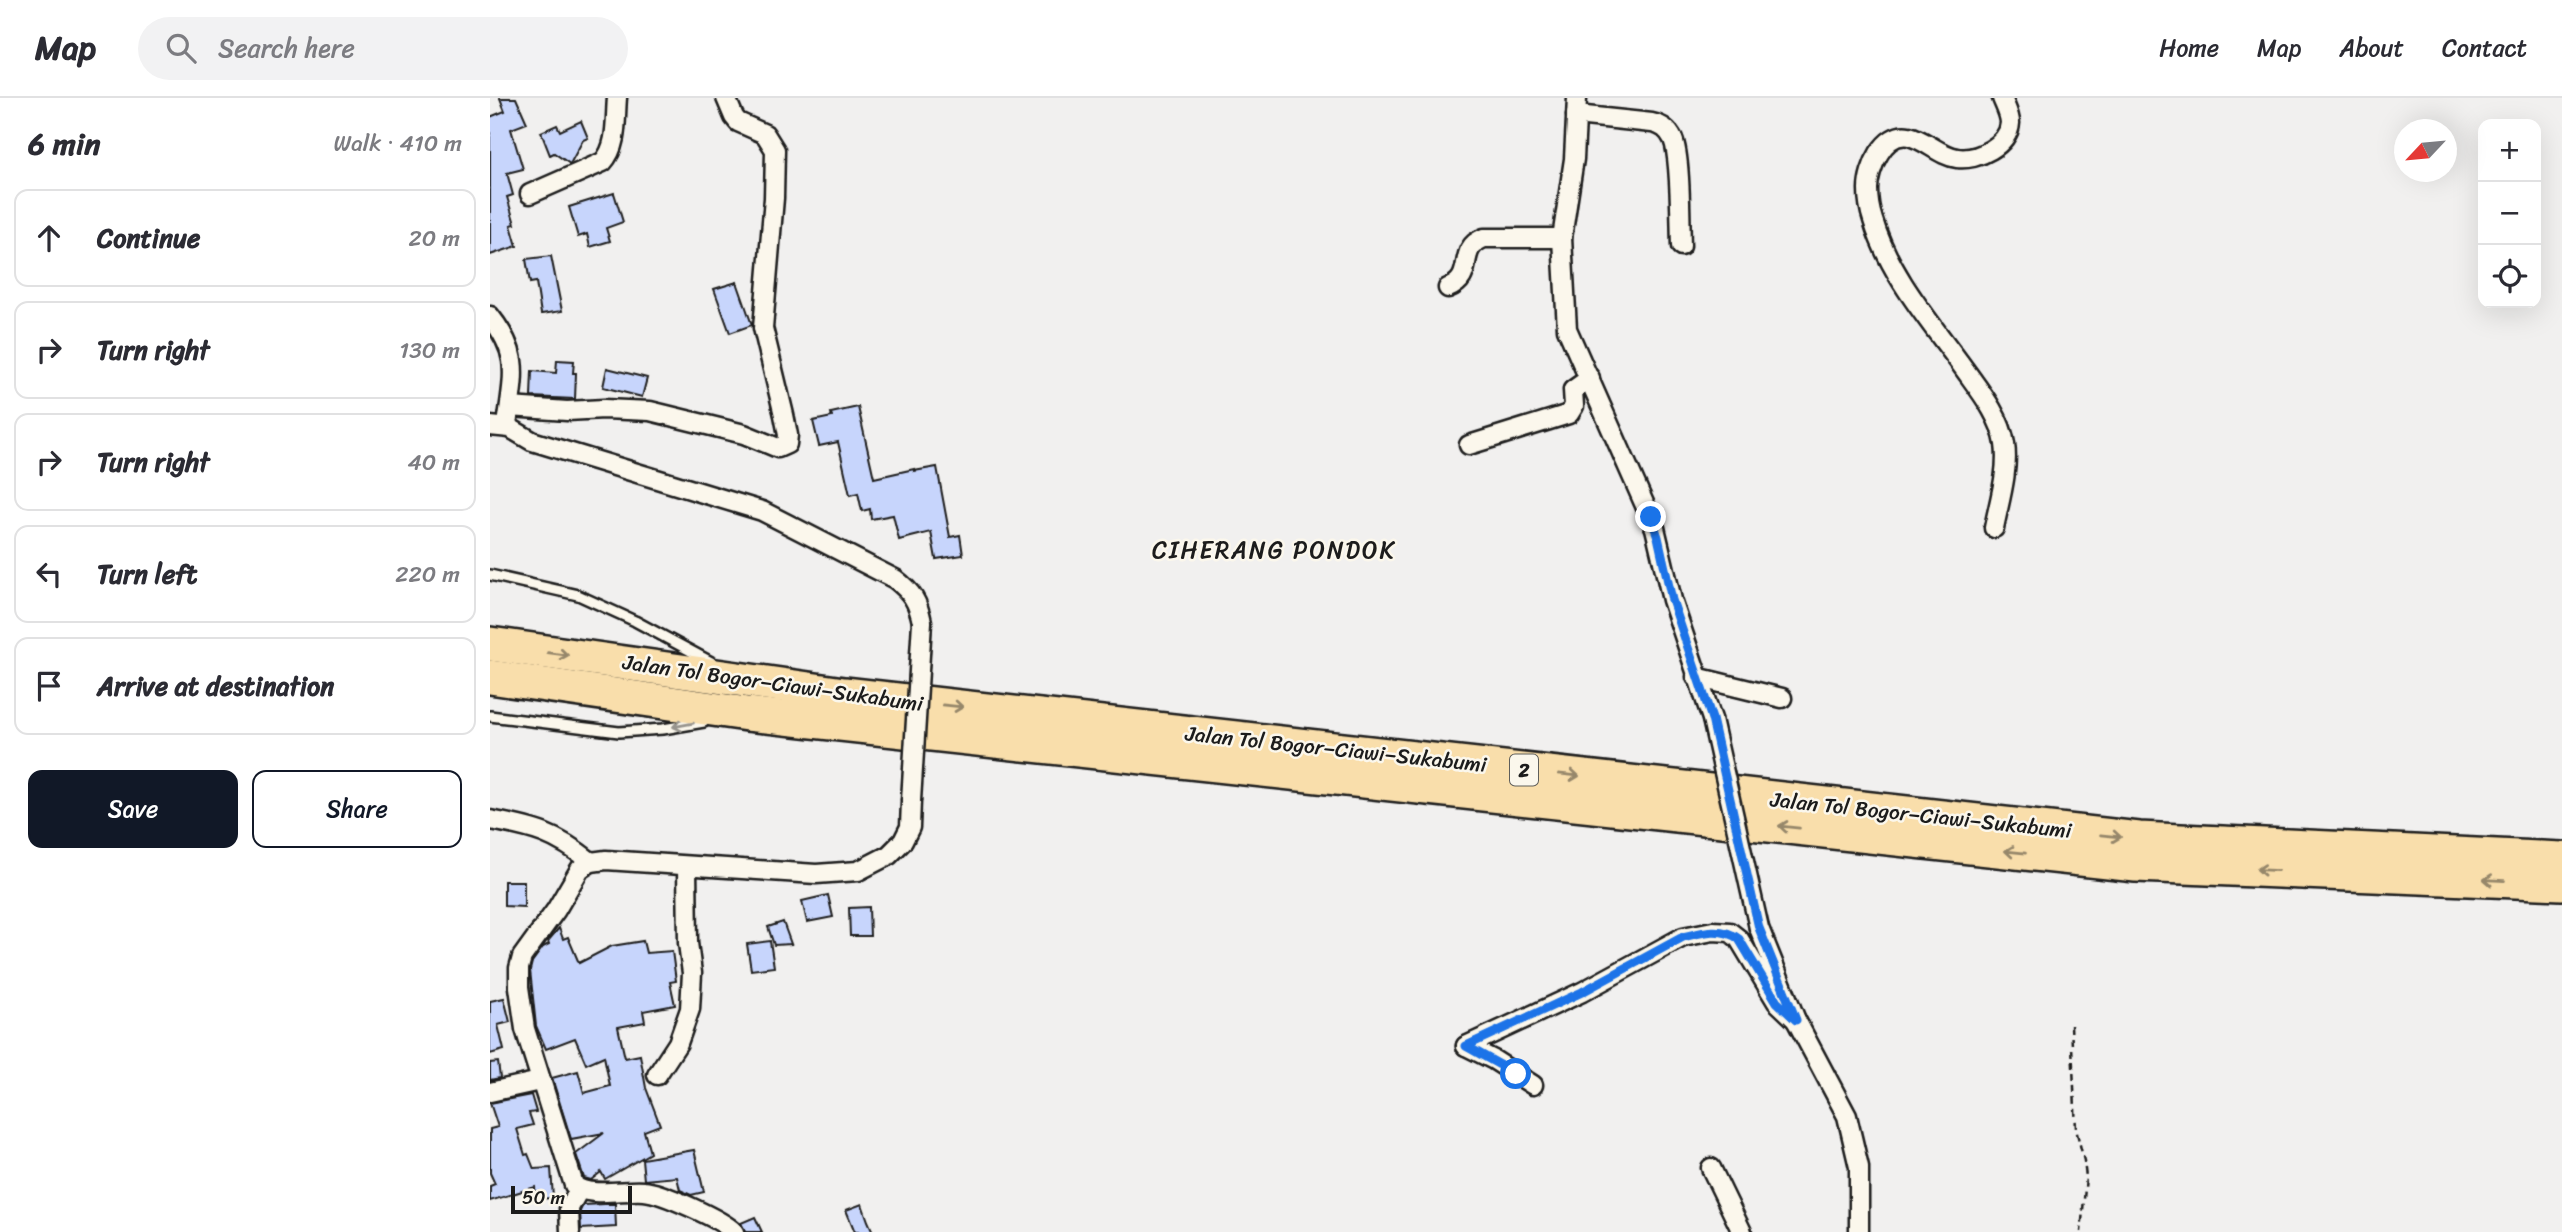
<!DOCTYPE html>
<meta charset="utf-8">
<style>
body{margin:0;font-family:Sriracha,sans-serif;background:#f2f2f3;color:#2b2b33}
.controls{position:absolute;right:21px;top:21px;display:grid;overflow:hidden;border-radius:14px;box-shadow:0 7px 28px #0002}
.controls button{width:63px;height:63px;display:grid;place-items:center;padding:0;border:0;border-bottom:2px solid #e1e1e2;background:#fff;color:#2b2b33;font:35px sans-serif}
.compass{position:absolute;left:1904px;top:21px;width:63px;height:63px;border-radius:50%;background:#fff;box-shadow:0 7px 28px #0002;rotate:244deg}
.scale{position:absolute;left:21px;bottom:18px;width:121px;box-sizing:border-box;padding-left:7px;border:4px solid #1c1c1c;border-top:0;font-size:19px;line-height:24px;white-space:nowrap;color:#1c1c1c;-webkit-text-stroke:5px #fbf7ec;paint-order:stroke}
.stop{position:absolute;width:21px;height:21px;margin:-16px;border:5px solid #1a73e8;border-radius:50%;background:#fff}
.stop.end{background:#1a73e8;border-color:#fff;box-shadow:0 2px 7px #0008}
.list{margin:0;padding:0;list-style:none}
h2{display:flex;justify-content:space-between;align-items:center;height:91px;margin:0;padding:0 28px;font-size:30px}
h2 small{font-size:23px;font-weight:400;color:#7c7c81}
.list li{display:grid;grid-template-columns:46px 1fr auto;gap:21px;align-items:center;box-sizing:border-box;height:98px;margin:0 14px 14px;padding:0 14px;border:2px solid #e1e1e2;border-radius:14px}
.list b{display:block;font-size:26px;white-space:nowrap}
.list em{font-size:23px;font-style:normal;color:#7c7c81}
.actions{display:flex;gap:14px;padding:21px 28px}
.actions a{flex:1;padding:16px 0;border:2px solid #111827;border-radius:14px;text-align:center;font-size:24px;color:#111827}
.actions .main{background:#111827;color:#fff}
.icon{flex:none;width:38px;height:38px;fill:none;stroke:currentColor;stroke-width:2;stroke-linecap:round;stroke-linejoin:round}
.map{position:relative;flex:none;width:2072px;height:1134px;overflow:hidden}
header{display:flex;align-items:center;gap:42px;box-sizing:border-box;height:98px;padding:0 35px;background:#fff;border-bottom:2px solid #e1e1e2}
header strong{font-size:33px}
nav{display:flex;gap:38px;margin-inline-start:auto;font-size:24px}
.search{width:490px;height:63px;background:#f2f2f3;display:flex;align-items:center;gap:18px;box-sizing:border-box;padding:0 24px;border-radius:38px;color:#7c7c81;font-size:26px}
main{display:flex}
aside{flex:1;background:#fff}
.map>svg:first-child{display:block}
</style>
<header>
<strong>Map</strong>
<div class="search"><svg class="icon" aria-label="search" viewBox="0 0 24 24"><circle cx="10" cy="10" r="6"/><path d="M15 15l6 6"/></svg>Search here</div>
<nav><a>Home</a><a>Map</a><a>About</a><a>Contact</a></nav>
</header>
<main>
<aside>
<h2>6 min<small>Walk · 410 m</small></h2>
<ul class="list">
<li><svg class="icon" aria-label="ahead" viewBox="0 0 24 24"><path d="M12 20V5M6 11l6-6 6 6"/></svg><div><b>Continue</b></div><em>20 m</em></li>
<li><svg class="icon" aria-label="right" viewBox="0 0 24 24"><path d="M7 20v-9h11M14 6l5 5-5 5"/></svg><div><b>Turn right</b></div><em>130 m</em></li>
<li><svg class="icon" aria-label="right" viewBox="0 0 24 24"><path d="M7 20v-9h11M14 6l5 5-5 5"/></svg><div><b>Turn right</b></div><em>40 m</em></li>
<li><svg class="icon" aria-label="left" viewBox="0 0 24 24"><path d="M17 20v-9H6M10 6l-5 5 5 5"/></svg><div><b>Turn left</b></div><em>220 m</em></li>
<li><svg class="icon" aria-label="arrive" viewBox="0 0 24 24"><path d="M6 21V4h12l-3 4 3 4H6"/></svg><div><b>Arrive at destination</b></div></li>
</ul>
<div class="actions"><a class="main">Save</a><a>Share</a></div>
</aside>
<div class="map">
<svg width="2072" height="1134" viewBox="0 0 2072 1134">
<rect width="100%" height="100%" fill="#f1f0ef"/>
<filter id="ink" filterUnits="userSpaceOnUse"><feTurbulence type="fractalNoise" baseFrequency=".0143" numOctaves="2"/><feDisplacementMap in="SourceGraphic" scale="14" xChannelSelector="R" yChannelSelector="G"/><feConvolveMatrix kernelMatrix="1 2 1 2 8 2 1 2 1" color-interpolation-filters="sRGB"/></filter>
<g filter="url(#ink)">
<g fill="#c7d5fc" stroke="#1c1c1c" stroke-width="2">
<path d="M10,0H26L37,25L21,31L33,71L17,75L23,97L17,99L25,126L21,127L27,148L0,157V19L15,13Z"/>
<path d="M91,23L98,40L93,42L80,66L64,55L60,57L51,34L67,27L70,33Z"/>
<path d="M124,95L133,124L116,130L120,143L100,149L97,136L88,139L79,109Z"/>
<path d="M61,158L72,213L51,216L46,184L40,185L36,161Z"/>
<path d="M247,184L262,227L240,235L224,191Z"/>
<path d="M67,262L84,263L83,275H86L85,301L41,299L42,273L66,275Z"/>
<path d="M117,270L157,280L152,299L113,289Z"/>
<path d="M368,309L384,380L424,371V373L447,369L460,439L470,437L473,457L446,461L441,434L409,442L403,417L381,421L380,411L372,413L368,395L360,397L348,344L329,348L323,323L342,319L341,315Z"/>
<path d="M14,783H34V809L14,808Z"/>
<path d="M338,797L343,819L317,824L312,803Z"/>
<path d="M379,809L380,838H360L359,810Z"/>
<path d="M293,824L301,846L284,847L278,829Z"/>
<path d="M69,830L73,841L78,839L89,865L122,848L153,843L156,855L182,853L186,883L180,884L185,907L153,913L155,924L128,929L135,960L150,957L156,990L170,1027L154,1033L160,1055L115,1081L111,1074L101,1082L94,1080L86,1056L114,1035L81,1041L62,980L88,973L94,995L120,988L114,958L96,966L85,940L56,951L46,928L40,872L42,864L53,849L59,846L58,843Z"/>
<path d="M280,843L284,869L261,872L257,846Z"/>
<path d="M14,900L20,924L8,927L14,952L0,956V903Z"/>
<path d="M8,964L10,980L0,982V965Z"/>
<path d="M41,997L46,1014L39,1015L43,1027L27,1031L35,1057L38,1056L44,1071L61,1070L63,1100L46,1101L45,1089L0,1103V1088L5,1086L0,1075V1031L8,1029L0,1005Z"/>
<path d="M204,1052L214,1094L201,1097L190,1092L187,1079L154,1082L152,1061Z"/>
<path d="M115,1106H125L126,1129L91,1131L90,1113L93,1107Z"/>
<path d="M372,1106L378,1123L383,1134H365L356,1112Z"/>
<path d="M265,1119L272,1134H255L251,1125Z"/>
</g>
<g fill="none" stroke-linecap="round" stroke-linejoin="round">
<defs>
<g id="service">
<path d="M0,477L88,497L145,523L223,565"/>
<path d="M0,618L129,634L173,631L214,624"/>
</g>
<g id="minor">
<path d="M1087,0L1084,61L1072,140L1077,231L1165,430L1182,502L1222,621"/>
<path d="M1086,17L1162,25C1172,27 1178,31 1183,41C1191,60 1190,124 1191,148"/>
<path d="M40,96L113,64C128,48 125,21 127,0"/>
<path d="M958,190C987,179 965,151 994,140H1072"/>
<path d="M0,218C30,256 24,275 18,320"/>
<path d="M20,309L77,313L114,311L160,313L254,336L288,350L297,346L298,337L294,317L273,230L284,100L285,52L275,36L248,24L244,19L236,0"/>
<path d="M0,328L20,330L42,343L272,413L405,481C422,494 428,504 432,524"/>
<path d="M979,347L1079,316L1084,308L1083,292L1100,280"/>
<path d="M1504,430C1509,404 1519,373 1515,346C1511,319 1490,293 1475,272C1442,226 1399,177 1383,122C1380,113 1378,101 1378,91C1378,71 1394,33 1419,38C1436,42 1450,58 1467,60C1487,63 1519,47 1520,25C1520,17 1515,8 1512,0"/>
<path d="M1206,579L1292,600"/>
<path d="M0,722C44,730 65,735 101,764"/>
<path d="M1269,830L1306,922L1357,1018L1369,1069V1134"/>
<path d="M976,948L1092,894L1193,839L1223,833L1240,834L1249,841L1287,904L1306,922"/>
<path d="M976,948L1004,962L1043,987"/>
<path d="M167,977L188,945L200,911L202,875L198,845L197,769"/>
<path d="M0,994L50,983"/>
<path d="M1221,1070L1252,1134"/>
<path d="M80,1134L79,1110L89,1092"/>
<path d="M244,1134C233,1122 171,1094 154,1093C136,1091 97,1100 84,1087L35,931L29,889V870L32,859L66,812L90,771L101,764L116,762L326,776L368,773L399,757L413,743L420,729L421,703"/>
</g>
<g id="motorway">
<path d="M0,546L354,596L1649,741L2072,761"/>
<path d="M0,579L257,616L1646,767L2072,785"/>
</g>
</defs>
<use href="#service" stroke="#1c1c1c" stroke-width="14"/>
<use href="#minor" stroke="#1c1c1c" stroke-width="23"/>
<use href="#motorway" stroke="#1c1c1c" stroke-width="38"/>
<path stroke="#1c1c1c" stroke-width="2.5" stroke-dasharray="7 5" stroke-linecap="butt" d="M1581,927L1586,1031L1594,1063L1596,1079L1591,1134"/>
<use href="#service" stroke="#fbf7ec" stroke-width="9"/>
<use href="#minor" stroke="#fbf7ec" stroke-width="18"/>
<use href="#motorway" stroke="#f9deab" stroke-width="33"/>
<defs>
<g id="minor-bridge">
<path d="M1222,621L1269,830"/>
<path d="M421,703L432,524"/>
</g>
</defs>
<use href="#minor-bridge" stroke="#1c1c1c" stroke-width="23" stroke-linecap="butt"/>
<use href="#minor-bridge" stroke="#fbf7ec" stroke-width="18"/>
</g>
<defs><path id="oneway-shaft" d="M-6 0H5M1.5-3L5.5 0L1.5 3" fill="none" stroke-width="1.6" stroke-linecap="round" stroke-linejoin="round" transform="scale(1.75)"/></defs>
<g stroke="#96876b">
<use href="#oneway-shaft" transform="translate(68 556) rotate(8)"/>
<use href="#oneway-shaft" transform="translate(463 608) rotate(6)"/>
<use href="#oneway-shaft" transform="translate(1079 677) rotate(6)"/>
<use href="#oneway-shaft" transform="translate(1299 729) rotate(-174)"/>
<use href="#oneway-shaft" transform="translate(1621 738) rotate(6)"/>
<use href="#oneway-shaft" transform="translate(1525 754) rotate(-174)"/>
<use href="#oneway-shaft" transform="translate(1777 772) rotate(-177)"/>
<use href="#oneway-shaft" transform="translate(2004 782) rotate(-177)"/>
</g>
<use stroke="#97948e" href="#oneway-shaft" transform="translate(193 627) rotate(170)"/>
</g>
<g fill="none" stroke-linecap="round" stroke-linejoin="round" filter="url(#ink)">
<path stroke="#1a73e8" stroke-width="9" d="M1026,976L976,948L1092,894L1193,839C1212,834 1232,828 1249,841L1287,904L1306,922L1269,830L1222,621L1182,502L1168,439L1161,419"/>
</g>
<g text-anchor="middle" stroke-width="5" stroke-linejoin="round" paint-order="stroke">
<rect fill="#fbf7ec" stroke="#5f5e5a" stroke-width="2" x="1020" y="656.5" width="28" height="31" rx="5"/>
<g font-size="19" font-weight="bold" fill="#1c1c1c">
<text x="1034" y="679">2</text>
</g>
<g font-size="21" fill="#1c1c1c" stroke="#fbf7ec">
<text transform="translate(283 585) rotate(8)" y="7">Jalan Tol Bogor–Ciawi–Sukabumi</text>
<text transform="translate(846 651) rotate(6)" y="7">Jalan Tol Bogor–Ciawi–Sukabumi</text>
<text transform="translate(1431 717) rotate(6)" y="7">Jalan Tol Bogor–Ciawi–Sukabumi</text>
</g>
<g font-size="24" letter-spacing="2" fill="#1c1c1c" stroke="#fbf7ec">
<text x="784" y="460">CIHERANG PONDOK</text>
</g>
</g>
</svg>
<div class="controls">
<button>+</button>
<button>−</button>
<button><svg class="icon" aria-label="locate" viewBox="0 0 24 24"><circle cx="12" cy="12" r="6"/><path d="M12 2v4M12 18v4M2 12h4M18 12h4"/></svg></button>
</div>
<svg class="compass" viewBox="-18 -18 36 36"><path d="M0-13l5 13h-10z" fill="#e53935"/><path d="M0 13l5-13h-10z" fill="#7c7c81"/></svg>
<div class="scale">50 m</div>
<div class="stop" style="left:1026px;top:976px"></div>
<div class="stop end" style="left:1161px;top:419px"></div>
</div>
</main>
